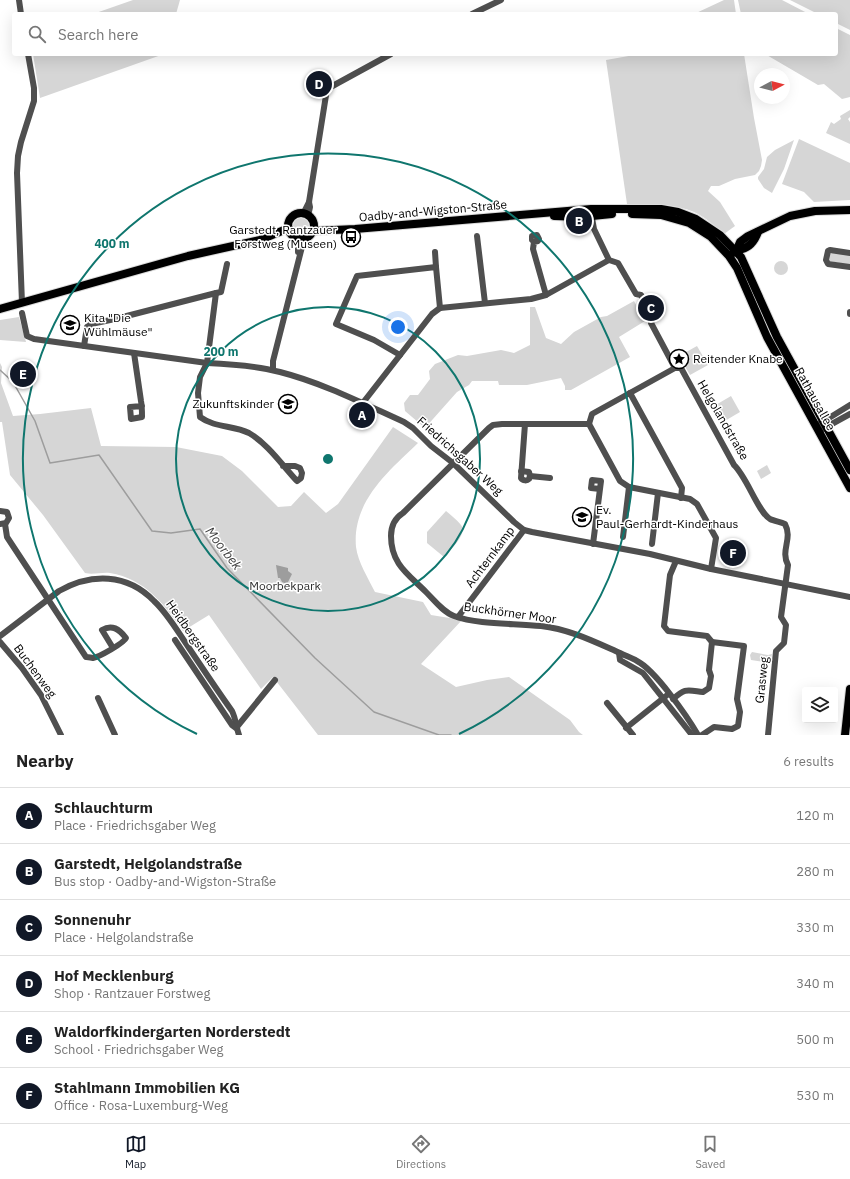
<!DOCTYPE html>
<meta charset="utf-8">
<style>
body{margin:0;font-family:"IBM Plex Sans",sans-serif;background:#f2f2f2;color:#222}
.controls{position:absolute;right:12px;bottom:12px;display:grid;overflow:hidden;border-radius:4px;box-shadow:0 4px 16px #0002}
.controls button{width:36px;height:36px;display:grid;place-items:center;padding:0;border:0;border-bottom:1px solid #e0e0e0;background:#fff;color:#222;font:20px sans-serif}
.compass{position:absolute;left:754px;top:68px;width:36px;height:36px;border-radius:50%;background:#fff;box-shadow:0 4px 16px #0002;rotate:83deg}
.you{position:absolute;left:398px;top:327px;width:14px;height:14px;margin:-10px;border:3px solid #fff;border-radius:50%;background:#1a73e8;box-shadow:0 0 0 6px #1a73e833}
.badge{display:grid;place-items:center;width:26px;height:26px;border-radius:50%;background:#111827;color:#fff;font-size:13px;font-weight:700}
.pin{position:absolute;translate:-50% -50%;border:2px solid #fff;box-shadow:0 1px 4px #0006}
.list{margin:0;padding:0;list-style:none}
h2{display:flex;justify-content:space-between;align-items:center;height:52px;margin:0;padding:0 16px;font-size:17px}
h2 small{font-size:13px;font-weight:400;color:#767676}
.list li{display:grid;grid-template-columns:26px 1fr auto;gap:12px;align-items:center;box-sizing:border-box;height:56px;padding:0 16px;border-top:1px solid #e0e0e0}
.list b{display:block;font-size:15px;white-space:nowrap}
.list p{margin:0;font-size:13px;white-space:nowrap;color:#767676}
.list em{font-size:13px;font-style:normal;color:#767676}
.icon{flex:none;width:22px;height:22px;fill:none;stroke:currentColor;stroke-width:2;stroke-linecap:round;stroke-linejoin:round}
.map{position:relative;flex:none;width:850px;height:735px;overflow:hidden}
.search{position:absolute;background:#fff;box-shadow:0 4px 16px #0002;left:12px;right:12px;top:12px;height:44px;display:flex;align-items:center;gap:10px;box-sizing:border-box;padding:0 14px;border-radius:4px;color:#767676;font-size:15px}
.sheet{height:388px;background:#fff}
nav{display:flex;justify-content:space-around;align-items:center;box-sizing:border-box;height:56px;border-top:1px solid #e0e0e0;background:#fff;font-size:11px;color:#767676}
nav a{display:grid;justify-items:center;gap:2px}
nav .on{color:#111827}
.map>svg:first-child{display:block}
</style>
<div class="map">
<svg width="850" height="735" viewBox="0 0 850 735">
<rect width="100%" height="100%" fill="#fff"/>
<g fill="#d6d6d6">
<path d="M133,0H180L176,14H93Z"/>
<path d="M724,0H734L736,14H694Z"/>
<path d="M738,0H782L809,14H741Z"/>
<path d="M790,0H850V30L836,23V14H818Z"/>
<path d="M836,28L850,35V97L842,99L824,84L818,85L765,54H836Z"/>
<path d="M33,54H164L40,98Z"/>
<path d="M640,54H744L754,118L762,160L761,166L759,171L755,175L735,179L719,186H711L708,191L720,202L735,226L724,234C715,226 705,217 694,212C673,203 649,204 627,204L606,60Z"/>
<path d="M850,110V117L848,119L850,122V144L826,133L831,122L834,124L841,119L840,116Z"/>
<path d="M799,139L850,163V200L814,202L804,192L782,184Z"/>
<path d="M794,140L784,169L772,193L764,188L758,179V177L764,169L767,157L775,150Z"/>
<circle cx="301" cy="226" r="8"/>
<path d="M832,253L850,255V265L829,261L830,254Z"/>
<circle cx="781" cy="268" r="7"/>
<path d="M757,297L818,416L815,417L797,383L794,381L782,360L753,299Z"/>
<path d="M634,301L645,321L619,337L630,357L571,390H565V386L561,378L527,385H499L498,381H472L469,385L457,392L425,428L405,411L404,403L410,395H418L430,379L429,371L435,364L458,355L467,356L501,350L514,353L530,345V307H535L546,338L561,344L574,332L601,317L607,316Z"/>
<path d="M19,317L26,342L0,340V320Z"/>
<path d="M697,346L708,365L690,375L679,356Z"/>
<path d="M0,363L2,367L1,383L13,416L40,414L91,408L101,446L176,447L222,456L242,471L278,507L291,506L304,492L326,513L338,504L393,427L418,443C389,471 352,501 356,547C358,562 368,578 375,592L423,602L431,615L462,620L421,664L456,687L487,680L509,677L570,720L579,732L583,735H318L273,677L261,689L209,615L183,631C164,604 145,579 110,573C102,572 93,575 85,573L43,515L10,475L2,422H0Z"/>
<path d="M731,396L740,412L723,422L714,406Z"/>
<path d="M767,465L771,473L761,479L757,471Z"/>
<path d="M446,511C451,515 457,520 461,525C468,534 450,550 444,557L427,543V532Z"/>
<path d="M752,652L768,655L772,654L770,663L751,660L750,655Z"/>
</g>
<path fill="#9d9d9d" d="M276,565L288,568V571L292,574L287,584L282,582L280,578H278Z"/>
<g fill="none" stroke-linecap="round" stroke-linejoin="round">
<path stroke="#9d9d9d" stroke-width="1.5" d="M0,370L13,382L35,421L50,463L99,455L152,531L171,533L200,529L227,568L315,658L374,712L439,735H451"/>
<defs>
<g id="major">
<circle cx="301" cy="226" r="13"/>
<path d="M632,214L661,215L689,223L711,237L729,256L737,268L767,337L850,488"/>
<path d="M554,216L582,217L612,214"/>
<path d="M313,231L355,229L591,209H661L678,212L696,219L720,235L741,257L777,337L850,470"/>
<path d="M736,251L740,242L748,236L790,216L815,211L850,210"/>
<path d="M733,253C736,250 738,251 742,249C750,247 755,240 758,232"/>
<path d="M0,309L188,256L260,240L289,228"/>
<path d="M845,735L850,689"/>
</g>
</defs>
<use href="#major" stroke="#dbdbdb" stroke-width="10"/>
<g stroke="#4f4f4f" stroke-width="6">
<path d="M19,0L21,14"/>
<path d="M472,14L501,0"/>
<path d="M591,213L594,229L609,260L618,263L636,294L641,295L653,318L651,323L675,368H681L734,465C747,477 758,512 770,519C774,521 780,522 785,524C793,539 780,550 788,565L781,617L786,625L784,643L776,651L768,735"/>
<path d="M303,214L309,202"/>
<path d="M308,216L310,207L309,202L327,89L391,54"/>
<path d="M477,236L485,303"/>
<path d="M534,242L538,241L539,239L537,235L532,236V240L534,242L533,249L546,295"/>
<path d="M298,252V239"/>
<path d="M435,252L436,267"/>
<path d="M850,253L830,250L828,251L826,260L828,264L850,267"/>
<path d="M216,293L221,292L227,264"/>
<path d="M22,303L17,173L18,156L21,142L34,101V88L28,54"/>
<path d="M850,312V314"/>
<path d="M22,313L27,336L34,339L207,363C231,364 257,366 280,372C323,383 364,404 404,422L413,428L431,446L453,463L514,522L524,530L532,532L650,554L711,569L850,597"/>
<path d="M84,346L87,327L91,324L115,319L216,293L207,363L200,377L198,393L200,417C215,428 233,425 249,433C268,444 282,465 297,481L301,478L302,473L300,468L295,466H283"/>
<path d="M134,353L141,401C142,406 142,411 142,417L131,419L130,407L142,406"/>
<path d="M400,355L374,340L336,324L357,276L436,267L440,308"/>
<path d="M675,368L592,414L589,424H502L493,425L489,428L403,513C395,518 391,526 391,536C391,564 408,574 426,592C434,600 443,612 454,616C479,625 514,623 541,626C569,629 595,642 620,653C626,656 632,658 637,661C655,670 687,716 698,735"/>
<path d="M273,370V361L304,239"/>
<path d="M630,393L682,488L681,498"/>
<path d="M362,404L432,314L440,308L531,299L546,295L609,260"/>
<path d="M525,424L521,478C523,481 527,481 529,479L530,476"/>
<path d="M589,424L620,481L629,487L690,499L697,504L716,538L711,569"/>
<path d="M816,426L850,405"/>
<path d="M819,431L850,414"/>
<path d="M521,471L529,472L530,476L550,478"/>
<path d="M0,511L7,512L9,518L6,523L0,524"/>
<path d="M5,524L7,537L86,657C87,657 93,658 93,658C99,657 124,643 126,638C119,629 112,624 102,630L113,648"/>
<path d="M623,537L629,487"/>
<path d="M593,544L601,481L592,480L591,488L600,489"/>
<path d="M652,544L658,493"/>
<path d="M676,561L670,575L664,626L668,631L707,636L712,642L744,646L737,699L740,712L738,726L732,729L714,727L702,735"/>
<path d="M458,617L524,530"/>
<path d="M0,636L59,591C91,573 127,573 154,601C168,614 178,632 189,648C203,669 217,690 232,711C236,719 236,727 239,735"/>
<path d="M175,640L232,725L236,728L275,680"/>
<path d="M0,642L22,668L41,695L61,735"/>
<path d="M619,653L620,660L643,673L692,735"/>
<path d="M98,698L115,735"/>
<path d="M673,699C686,688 686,690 703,692L709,688L711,676L709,670L712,642"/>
<path d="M607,703L633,735"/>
<path d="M626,728L666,696"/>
</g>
<use href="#major" stroke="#000" stroke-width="8"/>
</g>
<g fill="none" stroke="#0f766e" stroke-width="2">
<circle cx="328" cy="459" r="152"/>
<path d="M197 734A305 305 0 1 1 459 734"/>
</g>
<defs>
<symbol id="bus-ring" viewBox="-11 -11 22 22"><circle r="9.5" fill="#fff" stroke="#000" stroke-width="1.5"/><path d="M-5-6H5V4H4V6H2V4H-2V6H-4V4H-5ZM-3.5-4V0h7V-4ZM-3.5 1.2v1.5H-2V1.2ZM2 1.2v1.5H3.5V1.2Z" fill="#000"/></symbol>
<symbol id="school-ring" viewBox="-11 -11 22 22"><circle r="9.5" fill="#fff" stroke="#000" stroke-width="1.5"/><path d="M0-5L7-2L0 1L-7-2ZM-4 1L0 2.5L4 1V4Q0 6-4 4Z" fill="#000"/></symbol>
<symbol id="sight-ring" viewBox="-11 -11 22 22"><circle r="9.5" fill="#fff" stroke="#000" stroke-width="1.5"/><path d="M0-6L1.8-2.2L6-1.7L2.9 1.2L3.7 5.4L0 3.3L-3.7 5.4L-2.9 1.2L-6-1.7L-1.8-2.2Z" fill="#000"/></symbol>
</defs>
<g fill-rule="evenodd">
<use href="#bus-ring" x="340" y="226" width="22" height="22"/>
<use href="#school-ring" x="59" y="314" width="22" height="22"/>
<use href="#sight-ring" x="668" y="348" width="22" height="22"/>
<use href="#school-ring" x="277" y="393" width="22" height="22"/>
<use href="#school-ring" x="571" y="506" width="22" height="22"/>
</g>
<g text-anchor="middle" stroke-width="3" stroke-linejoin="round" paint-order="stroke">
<g font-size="12" fill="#000" stroke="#fff">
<text transform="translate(433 211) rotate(-5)" y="4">Oadby-and-Wigston-Straße</text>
<text transform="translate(815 399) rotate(61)" y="4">Rathausallee</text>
<text transform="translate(723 420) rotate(60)" y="4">Helgolandstraße</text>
<text transform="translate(460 456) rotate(42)" y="4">Friedrichsgaber Weg</text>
<text transform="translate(490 557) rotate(-53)" y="4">Achternkamp</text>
<text transform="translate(510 613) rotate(8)" y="4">Buckhörner Moor</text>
<text transform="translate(193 636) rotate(55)" y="4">Heidbergstraße</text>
<text transform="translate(35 671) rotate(54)" y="4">Buchenweg</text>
<text transform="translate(762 680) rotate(-84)" y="4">Grasweg</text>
</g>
<g font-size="12" fill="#000" stroke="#fff" text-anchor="start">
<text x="337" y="234" text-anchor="end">Garstedt, Rantzauer<tspan x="337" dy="14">Forstweg (Museen)</tspan></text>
<text x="84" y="322">Kita "Die<tspan x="84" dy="14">Wühlmäuse"</tspan></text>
<text x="693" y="363">Reitender Knabe</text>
<text x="274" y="408" text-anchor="end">Zukunftskinder</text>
<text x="596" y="514">Ev.<tspan x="596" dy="14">Paul-Gerhardt-Kinderhaus</tspan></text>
</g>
<g font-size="12" fill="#2d2d2d" stroke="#fff">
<text x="285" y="590">Moorbekpark</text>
</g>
<g font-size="13" font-style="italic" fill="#3e3e3e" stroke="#fff">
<text transform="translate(224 548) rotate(52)" y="5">Moorbek</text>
</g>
</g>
<circle cx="328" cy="459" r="6" fill="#0f766e" stroke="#fff" stroke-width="2"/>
<g font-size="12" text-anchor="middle" font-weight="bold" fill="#0f766e" stroke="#fff" stroke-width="3" stroke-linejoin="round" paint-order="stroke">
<text x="112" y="248">400 m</text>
<text x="221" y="356">200 m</text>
</g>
</svg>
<div class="controls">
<button><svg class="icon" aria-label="layers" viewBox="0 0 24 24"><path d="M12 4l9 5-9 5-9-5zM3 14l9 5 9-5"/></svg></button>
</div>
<svg class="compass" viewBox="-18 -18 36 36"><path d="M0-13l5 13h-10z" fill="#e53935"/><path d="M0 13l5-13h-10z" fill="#767676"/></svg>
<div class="you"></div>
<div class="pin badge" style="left:362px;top:415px">A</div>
<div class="pin badge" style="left:579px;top:221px">B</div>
<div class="pin badge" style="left:651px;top:308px">C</div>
<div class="pin badge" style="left:319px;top:84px">D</div>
<div class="pin badge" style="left:23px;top:374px">E</div>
<div class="pin badge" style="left:733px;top:553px">F</div>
<div class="search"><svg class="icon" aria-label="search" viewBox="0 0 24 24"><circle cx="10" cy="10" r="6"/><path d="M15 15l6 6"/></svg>Search here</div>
</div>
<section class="sheet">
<h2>Nearby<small>6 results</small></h2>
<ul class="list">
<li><span class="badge">A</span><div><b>Schlauchturm</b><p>Place · Friedrichsgaber Weg</p></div><em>120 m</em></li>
<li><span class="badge">B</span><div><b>Garstedt, Helgolandstraße</b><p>Bus stop · Oadby-and-Wigston-Straße</p></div><em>280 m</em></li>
<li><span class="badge">C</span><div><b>Sonnenuhr</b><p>Place · Helgolandstraße</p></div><em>330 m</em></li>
<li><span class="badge">D</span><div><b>Hof Mecklenburg</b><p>Shop · Rantzauer Forstweg</p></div><em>340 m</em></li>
<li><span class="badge">E</span><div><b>Waldorfkindergarten Norderstedt</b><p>School · Friedrichsgaber Weg</p></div><em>500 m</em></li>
<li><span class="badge">F</span><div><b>Stahlmann Immobilien KG</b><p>Office · Rosa-Luxemburg-Weg</p></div><em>530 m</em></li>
</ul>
</section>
<nav>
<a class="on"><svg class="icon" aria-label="map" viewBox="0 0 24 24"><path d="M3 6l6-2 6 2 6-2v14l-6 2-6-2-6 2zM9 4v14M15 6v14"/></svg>Map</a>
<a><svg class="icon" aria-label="directions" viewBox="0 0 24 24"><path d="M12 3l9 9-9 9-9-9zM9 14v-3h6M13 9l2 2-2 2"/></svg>Directions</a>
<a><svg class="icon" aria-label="saved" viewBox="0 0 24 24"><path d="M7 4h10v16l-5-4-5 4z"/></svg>Saved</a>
</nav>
